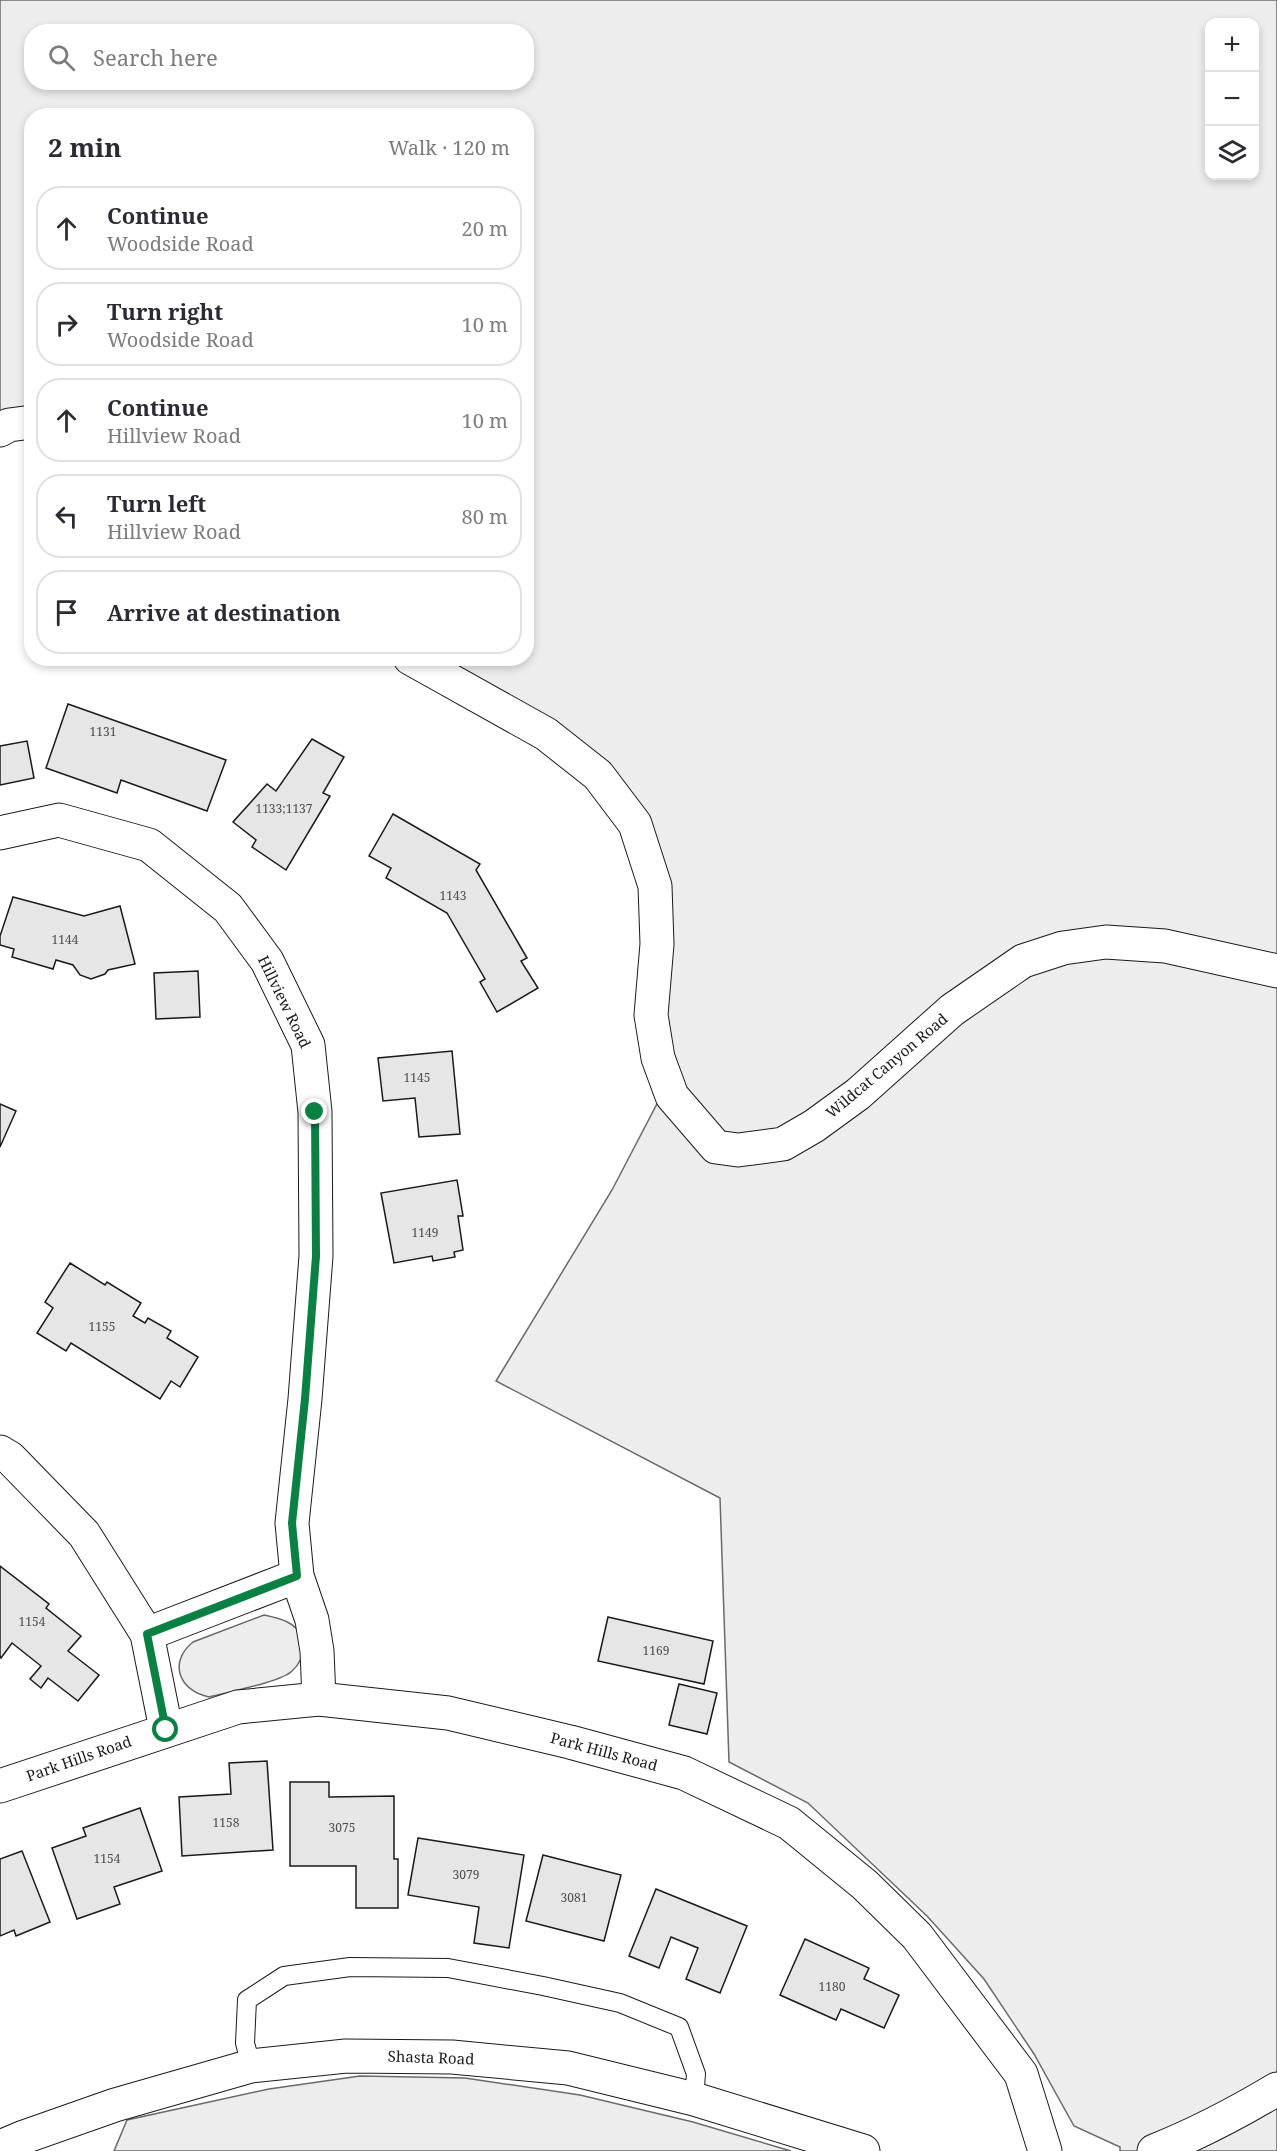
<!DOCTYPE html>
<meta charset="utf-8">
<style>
body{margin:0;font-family:"Noto Serif",serif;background:#f2f2f3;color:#2b2b33}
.controls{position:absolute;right:18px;top:18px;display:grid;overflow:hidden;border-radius:12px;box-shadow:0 3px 9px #0003}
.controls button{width:54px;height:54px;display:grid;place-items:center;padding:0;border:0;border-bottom:2px solid #e1e1e2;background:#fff;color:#2b2b33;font:30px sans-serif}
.stop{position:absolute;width:18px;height:18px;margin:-14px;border:4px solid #0b8043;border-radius:50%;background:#fff}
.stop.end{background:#0b8043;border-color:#fff;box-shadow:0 2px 6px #0008}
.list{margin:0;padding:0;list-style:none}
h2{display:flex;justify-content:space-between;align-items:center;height:78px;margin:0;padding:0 24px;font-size:26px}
h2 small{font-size:20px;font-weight:400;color:#7c7c81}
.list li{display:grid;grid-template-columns:39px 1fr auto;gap:18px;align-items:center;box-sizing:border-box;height:84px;margin:0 12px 12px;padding:0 12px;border:2px solid #e1e1e2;border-radius:24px}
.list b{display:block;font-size:22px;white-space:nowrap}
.list p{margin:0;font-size:20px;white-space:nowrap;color:#7c7c81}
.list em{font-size:20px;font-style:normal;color:#7c7c81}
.icon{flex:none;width:33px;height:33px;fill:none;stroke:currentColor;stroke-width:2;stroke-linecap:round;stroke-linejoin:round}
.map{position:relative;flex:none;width:1277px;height:2151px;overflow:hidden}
.search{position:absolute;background:#fff;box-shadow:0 3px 9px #0003;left:24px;top:24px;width:510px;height:66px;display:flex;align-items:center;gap:15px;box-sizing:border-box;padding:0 21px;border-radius:24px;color:#7c7c81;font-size:22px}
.panel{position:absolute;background:#fff;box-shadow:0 3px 9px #0003;left:24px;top:108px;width:510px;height:558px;border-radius:24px}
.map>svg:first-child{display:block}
</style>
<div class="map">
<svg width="1277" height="2151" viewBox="0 0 1277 2151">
<rect width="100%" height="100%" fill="#fff"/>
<g fill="#ededed" stroke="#6a6a6a" stroke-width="1.5" fill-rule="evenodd">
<path d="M0,0H1277V2151H1120V2147L1074,2126L1034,2054L984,1979L927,1916L808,1803L729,1762L720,1498L496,1381L612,1190L661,1096L654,902L598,773L411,659L526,658V116H32L31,422L0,430ZM1210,22H1254V176H1210ZM32,32H526V82H32Z"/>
<path d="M264,1615C278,1618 297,1622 301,1637C305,1650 302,1662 292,1671C281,1682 227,1692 209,1697C179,1691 168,1662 193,1642Z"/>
<path d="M360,2076L465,2078L580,2095L693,2122L791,2151H114L127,2120L269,2089Z"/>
</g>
<g fill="#e6e6e6" stroke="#1a1a1a" stroke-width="1.5">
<path d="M68,704L226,760L207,811L121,780L117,793L46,768Z"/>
<path d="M312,739L344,757L323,793L330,796L286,870L252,847L256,840L233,822L267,784L276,791Z"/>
<path d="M27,741L34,778L0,785V746Z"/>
<path d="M393,814L480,864L476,870L527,958L521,961L538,988L497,1012L480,982L485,979L447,913L386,878L391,868L369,856Z"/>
<path d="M13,897L84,916L120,906L135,964L108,970L105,974L91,979L80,975L73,965L56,960L53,969L12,957L14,949L0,945V936Z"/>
<path d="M198,971L200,1017L156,1019L154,973Z"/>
<path d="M452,1051L460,1134L419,1137L415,1098L383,1101L378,1058Z"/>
<path d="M0,1104L16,1111L0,1147Z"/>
<path d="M457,1180L463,1216H458L463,1250L454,1252L455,1257L433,1261L432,1256L394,1263L381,1193Z"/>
<path d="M70,1263L105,1285L107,1282L141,1303L133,1316L145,1323L148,1318L171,1331L167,1338L198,1357L180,1387L171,1381L160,1399L71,1343L66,1351L37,1333L53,1308L45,1302Z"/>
<path d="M0,1566L49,1604L46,1608L81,1636L68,1651L99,1675L78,1701L48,1678L41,1688L30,1679L41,1666L12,1643L1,1658L0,1656Z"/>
<path d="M608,1617L713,1641L704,1684L598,1661Z"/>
<path d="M679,1684L717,1693L707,1734L669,1725Z"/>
<path d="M267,1761L273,1850L182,1856L179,1797L231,1794L229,1763Z"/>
<path d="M290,1782H329V1797L394,1796V1859H398V1908H356V1866H290Z"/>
<path d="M140,1808L162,1871L114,1887L120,1904L77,1919L52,1848L86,1836L83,1828Z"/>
<path d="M418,1838L524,1855L509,1948L474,1943L479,1907L408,1895Z"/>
<path d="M22,1851L50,1922L16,1936L14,1930L0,1936V1859Z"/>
<path d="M543,1855L621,1875L604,1941L526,1921Z"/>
<path d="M656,1889L747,1926L720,1993L686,1979L698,1948L671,1937L659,1968L629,1956Z"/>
<path d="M805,1939L869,1968L864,1979L899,1995L884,2028L841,2009L836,2020L780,1995Z"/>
</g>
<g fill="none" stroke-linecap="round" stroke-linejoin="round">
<defs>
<path id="lane" d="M251,2066L245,2043L247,2000L284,1976L350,1967L448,1968L543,1986L620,2003L679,2027L696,2074L694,2099"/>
<g id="street">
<path d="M0,833L59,820L149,845L228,908L267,961L308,1045L315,1112L316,1256L305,1399L292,1523L297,1576L312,1620L317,1651L319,1699"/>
<path d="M0,1452L10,1458L84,1534L147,1634L166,1729"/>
<path d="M147,1634L297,1576"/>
<path d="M0,1786L238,1707L319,1699L448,1713L570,1742L684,1773L789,1823L865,1885L917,1936L1021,2074L1045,2151"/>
</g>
<g id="secondary">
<path d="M0,430L9,425L32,422"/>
<path d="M410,658L546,734L598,775L635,824L655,886L657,944L651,1015L658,1058L672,1096L716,1147L738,1150L783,1144L814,1126L858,1094L952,1010L1023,961L1063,948L1106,942L1165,946L1277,971"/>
<path d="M0,2147L24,2137L115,2105L251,2066L346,2056L452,2057L568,2068L694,2099L863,2151"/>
<path d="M1154,2151C1197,2134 1237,2113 1277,2089"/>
</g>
</defs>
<use href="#lane" stroke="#1a1a1a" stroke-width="20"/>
<use href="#street" stroke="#1a1a1a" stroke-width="35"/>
<use href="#secondary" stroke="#1a1a1a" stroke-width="35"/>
<use href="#lane" stroke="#fff" stroke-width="18"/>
<use href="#street" stroke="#fff" stroke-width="33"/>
<use href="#secondary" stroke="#fff" stroke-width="33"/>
</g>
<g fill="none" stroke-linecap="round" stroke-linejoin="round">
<path stroke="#0b8043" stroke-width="8" d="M166,1730L147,1634L297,1576L292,1523L305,1399L316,1256L315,1112"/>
</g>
<g text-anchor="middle" stroke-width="4.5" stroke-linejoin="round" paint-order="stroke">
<g font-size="12" fill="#4d4d4d">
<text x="103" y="736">1131</text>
<text x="284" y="813">1133;1137</text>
<text x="453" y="900">1143</text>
<text x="65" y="944">1144</text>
<text x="417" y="1082">1145</text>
<text x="425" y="1237">1149</text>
<text x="102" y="1331">1155</text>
<text x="32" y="1626">1154</text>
<text x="656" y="1655">1169</text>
<text x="226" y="1827">1158</text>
<text x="342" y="1832">3075</text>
<text x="107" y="1863">1154</text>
<text x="466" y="1879">3079</text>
<text x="574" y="1902">3081</text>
<text x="832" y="1991">1180</text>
</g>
<g font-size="15" fill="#1a1a1a" stroke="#fff">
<text transform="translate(284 1002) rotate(64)" y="5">Hillview Road</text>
<text transform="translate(887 1066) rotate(-40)" y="5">Wildcat Canyon Road</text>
<text transform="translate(604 1752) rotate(15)" y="5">Park Hills Road</text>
<text transform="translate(79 1759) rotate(-19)" y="5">Park Hills Road</text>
<text transform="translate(431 2058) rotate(2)" y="5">Shasta Road</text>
</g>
</g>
</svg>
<div class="controls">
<button>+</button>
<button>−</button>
<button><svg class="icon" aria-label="layers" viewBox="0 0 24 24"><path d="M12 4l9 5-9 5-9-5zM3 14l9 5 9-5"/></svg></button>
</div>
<div class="stop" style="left:166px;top:1730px"></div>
<div class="stop end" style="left:315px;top:1112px"></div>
<div class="search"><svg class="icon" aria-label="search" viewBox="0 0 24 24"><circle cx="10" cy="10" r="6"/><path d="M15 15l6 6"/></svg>Search here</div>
<section class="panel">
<h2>2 min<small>Walk · 120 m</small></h2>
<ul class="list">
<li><svg class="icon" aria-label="ahead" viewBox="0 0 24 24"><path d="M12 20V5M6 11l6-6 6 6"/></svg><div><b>Continue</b><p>Woodside Road</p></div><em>20 m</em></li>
<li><svg class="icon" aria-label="right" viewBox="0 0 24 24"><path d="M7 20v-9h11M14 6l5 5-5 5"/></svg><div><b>Turn right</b><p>Woodside Road</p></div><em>10 m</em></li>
<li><svg class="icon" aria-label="ahead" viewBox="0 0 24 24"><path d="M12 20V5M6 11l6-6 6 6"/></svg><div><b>Continue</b><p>Hillview Road</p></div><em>10 m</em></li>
<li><svg class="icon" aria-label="left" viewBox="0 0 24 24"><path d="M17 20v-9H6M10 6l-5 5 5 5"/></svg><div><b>Turn left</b><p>Hillview Road</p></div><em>80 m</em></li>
<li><svg class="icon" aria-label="arrive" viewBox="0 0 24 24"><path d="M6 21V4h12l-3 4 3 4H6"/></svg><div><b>Arrive at destination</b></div></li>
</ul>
</section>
</div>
